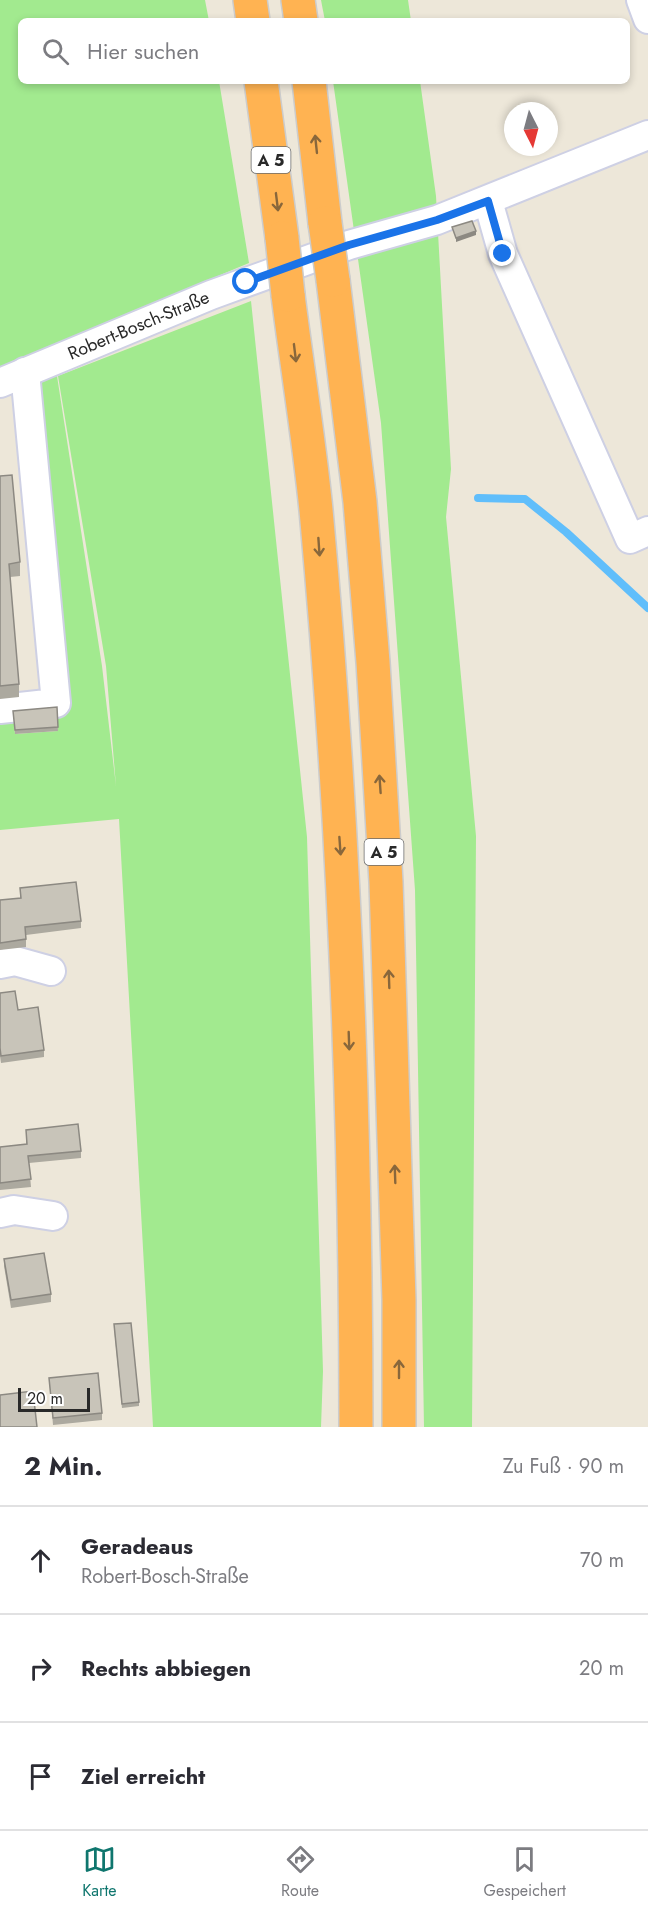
<!DOCTYPE html>
<html lang="de">
<meta charset="utf-8">
<style>
body{margin:0;font-family:Jost,sans-serif;background:#f7f7f7;color:#2b2b33}
.compass{position:absolute;left:504px;top:102px;width:54px;height:54px;border-radius:50%;background:#fff;box-shadow:0 3px 9px #0003;rotate:174deg}
.scale{position:absolute;left:18px;bottom:15px;width:72px;box-sizing:border-box;padding-left:6px;border:3px solid #292929;border-top:0;font-size:16px;line-height:21px;white-space:nowrap;color:#292929;-webkit-text-stroke:4px #fff;paint-order:stroke}
.stop{position:absolute;width:18px;height:18px;margin:-14px;border:4px solid #1a73e8;border-radius:50%;background:#fff}
.stop.end{background:#1a73e8;border-color:#fff;box-shadow:0 2px 6px #0008}
.list{margin:0;padding:0;list-style:none}
h2{display:flex;justify-content:space-between;align-items:center;height:78px;margin:0;padding:0 24px;font-size:26px}
h2 small{font-size:20px;font-weight:400;color:#7c7c81}
.list li{display:grid;grid-template-columns:39px 1fr auto;gap:18px;align-items:center;box-sizing:border-box;height:108px;padding:0 24px;border-top:2px solid #e1e1e2}
.list b{display:block;font-size:22px;white-space:nowrap}
.list p{margin:0;font-size:20px;white-space:nowrap;color:#7c7c81}
.list em{font-size:20px;font-style:normal;color:#7c7c81}
.icon{flex:none;width:33px;height:33px;fill:none;stroke:currentColor;stroke-width:2;stroke-linecap:round;stroke-linejoin:round}
.map{position:relative;flex:none;width:648px;height:1427px;overflow:hidden}
.search{position:absolute;background:#fff;box-shadow:0 3px 9px #0003;left:18px;right:18px;top:18px;height:66px;display:flex;align-items:center;gap:15px;box-sizing:border-box;padding:0 21px;border-radius:9px;color:#7c7c81;font-size:22px}
.sheet{height:402px;background:#fff}
nav{display:flex;justify-content:space-around;align-items:center;box-sizing:border-box;height:84px;border-top:2px solid #e1e1e2;background:#fff;font-size:16px;color:#7c7c81}
nav a{display:grid;justify-items:center;gap:3px}
nav .on{color:#0f766e}
.map>svg:first-child{display:block}
</style>
<div class="map">
<svg width="648" height="1427" viewBox="0 0 648 1427">
<rect width="100%" height="100%" fill="#ede7d9"/>
<g fill="#a2ea8f">
<path d="M0,0H205L209,21H21V81H219L249,263L0,367Z"/>
<path d="M321,0H408L411,21H325Z"/>
<path d="M333,81H420L436,196L451,469L446,517L476,836L472,1427H424L415,890L381,423Z"/>
<path d="M251,301L307,837L323,1371L321,1427H153L119,819L0,830V716L13,714L15,734L58,731L34,384L57,376L102,666L116,786L106,666L58,376Z"/>
</g>
<g fill="none" stroke-linecap="round" stroke-linejoin="round">
<path stroke="#60befb" stroke-width="8" d="M478,498L525,499L566,532L648,608"/>
<defs>
<g id="minor">
<path d="M641,0L648,19"/>
<path d="M488,201L503,254L630,539L648,531"/>
<path id="s1" d="M0,383L211,295L349,245L437,220L648,135"/>
<path d="M0,709L56,703L25,372"/>
<path d="M0,964L15,961L51,971"/>
<path d="M0,1213L14,1210L53,1216"/>
</g>
<g id="highway">
<path d="M250,0L253,21"/>
<path d="M298,0L301,21"/>
<path d="M261,81L282,238"/>
<path d="M309,81L325,223"/>
<path d="M333,280L360,502L373,662L386,882L399,1300V1427"/>
<path d="M288,295C297,367 309,439 316,510C344,815 356,1121 356,1427"/>
</g>
</defs>
<use href="#minor" stroke="#ced0e4" stroke-width="32"/>
<use href="#highway" stroke="#ccc" stroke-width="36"/>
<use href="#minor" stroke="#fff" stroke-width="28"/>
<use href="#highway" stroke="#ffb352" stroke-width="33"/>
<defs>
<g id="highway-bridge">
<path d="M325,223L333,280"/>
<path d="M282,238L288,295"/>
</g>
</defs>
<use href="#highway-bridge" stroke="#ccc" stroke-width="36" stroke-linecap="butt"/>
<use href="#highway-bridge" stroke="#ffb352" stroke-width="33"/>
</g>
<g fill="#aca99f">
<path d="M0,476L20,562V576L10,577L19,684V697L0,699Z"/>
<path d="M57,707L58,731L15,734L13,711Z"/>
<path d="M20,888L81,921V928L26,935V947L0,950V900L20,898Z"/>
<path d="M0,993L18,1010L44,1050V1057L1,1063L0,1056Z"/>
<path d="M26,1130L81,1151V1158L29,1163L31,1187L0,1190V1147L26,1144Z"/>
<path d="M4,1259L51,1294V1302L11,1308L4,1266Z"/>
<path d="M114,1328L139,1402V1406L122,1408Z"/>
<path d="M49,1378L102,1413V1420L53,1425Z"/>
</g>
<path fill="#8c8982" d="M476,231V235L456,242V238Z"/>
<g fill="#c8c4b9" stroke="#8c8982" stroke-width="1.5">
<path d="M472,221L476,231L456,238L452,227Z"/>
<path d="M12,475L20,562L9,564L19,684L0,686V476Z"/>
<path d="M57,707L58,727L15,730L13,711Z"/>
<path d="M76,882L81,921L25,927L26,939L0,943V900L21,898L20,888Z"/>
<path d="M15,991L18,1010L38,1007L44,1050L1,1056L0,1048V993Z"/>
<path d="M78,1124L81,1151L28,1156L31,1179L0,1183V1147L27,1144L26,1130Z"/>
<path d="M44,1253L51,1294L11,1300L4,1259Z"/>
<path d="M131,1323L139,1402L122,1404L114,1324Z"/>
<path d="M98,1373L102,1413L53,1418L49,1378Z"/>
<path d="M33,1391L37,1427H0V1395Z"/>
</g>
<defs><path id="oneway-shaft" d="M-6 0H5M1.5-3L5.5 0L1.5 3" fill="none" stroke-width="1.6" stroke-linecap="round" stroke-linejoin="round" transform="scale(1.5)"/></defs>
<g stroke="#89673b">
<use href="#oneway-shaft" transform="translate(316 144) rotate(-96)"/>
<use href="#oneway-shaft" transform="translate(277 202) rotate(83)"/>
<use href="#oneway-shaft" transform="translate(295 353) rotate(83)"/>
<use href="#oneway-shaft" transform="translate(319 547) rotate(86)"/>
<use href="#oneway-shaft" transform="translate(380 784) rotate(-94)"/>
<use href="#oneway-shaft" transform="translate(340 846) rotate(86)"/>
<use href="#oneway-shaft" transform="translate(389 979) rotate(-92)"/>
<use href="#oneway-shaft" transform="translate(349 1041) rotate(88)"/>
<use href="#oneway-shaft" transform="translate(395 1174) rotate(-92)"/>
<use href="#oneway-shaft" transform="translate(399 1369) rotate(-90)"/>
</g>
<g fill="none" stroke-linecap="round" stroke-linejoin="round">
<path stroke="#1a73e8" stroke-width="8" d="M246,282L349,245L437,220L488,201L503,254"/>
</g>
<g text-anchor="middle" stroke-width="4.5" stroke-linejoin="round" paint-order="stroke">
<g fill="#fff" stroke="#696969" stroke-width="1.5">
<rect x="251.5" y="147" width="39" height="26" rx="4.5"/>
<rect x="364.5" y="839" width="39" height="26" rx="4.5"/>
</g>
<g font-size="16" font-weight="bold" fill="#292929">
<text x="271" y="166">A 5</text>
<text x="384" y="858">A 5</text>
</g>
<g font-size="18" fill="#292929" stroke="#fff">
<text dy="6" stroke="none"><textPath href="#s1" startOffset="150">Robert-Bosch-Straße</textPath></text>
</g>
</g>
</svg>
<svg class="compass" viewBox="-18 -18 36 36"><path d="M0-13l5 13h-10z" fill="#e53935"/><path d="M0 13l5-13h-10z" fill="#7c7c81"/></svg>
<div class="scale">20 m</div>
<div class="stop" style="left:246px;top:282px"></div>
<div class="stop end" style="left:503px;top:254px"></div>
<div class="search"><svg class="icon" aria-label="search" viewBox="0 0 24 24"><circle cx="10" cy="10" r="6"/><path d="M15 15l6 6"/></svg>Hier suchen</div>
</div>
<section class="sheet">
<h2>2 Min.<small>Zu Fuß · 90 m</small></h2>
<ul class="list">
<li><svg class="icon" aria-label="ahead" viewBox="0 0 24 24"><path d="M12 20V5M6 11l6-6 6 6"/></svg><div><b>Geradeaus</b><p>Robert-Bosch-Straße</p></div><em>70 m</em></li>
<li><svg class="icon" aria-label="right" viewBox="0 0 24 24"><path d="M7 20v-9h11M14 6l5 5-5 5"/></svg><div><b>Rechts abbiegen</b></div><em>20 m</em></li>
<li><svg class="icon" aria-label="arrive" viewBox="0 0 24 24"><path d="M6 21V4h12l-3 4 3 4H6"/></svg><div><b>Ziel erreicht</b></div></li>
</ul>
</section>
<nav>
<a class="on"><svg class="icon" aria-label="map" viewBox="0 0 24 24"><path d="M3 6l6-2 6 2 6-2v14l-6 2-6-2-6 2zM9 4v14M15 6v14"/></svg>Karte</a>
<a><svg class="icon" aria-label="directions" viewBox="0 0 24 24"><path d="M12 3l9 9-9 9-9-9zM9 14v-3h6M13 9l2 2-2 2"/></svg>Route</a>
<a><svg class="icon" aria-label="saved" viewBox="0 0 24 24"><path d="M7 4h10v16l-5-4-5 4z"/></svg>Gespeichert</a>
</nav>
